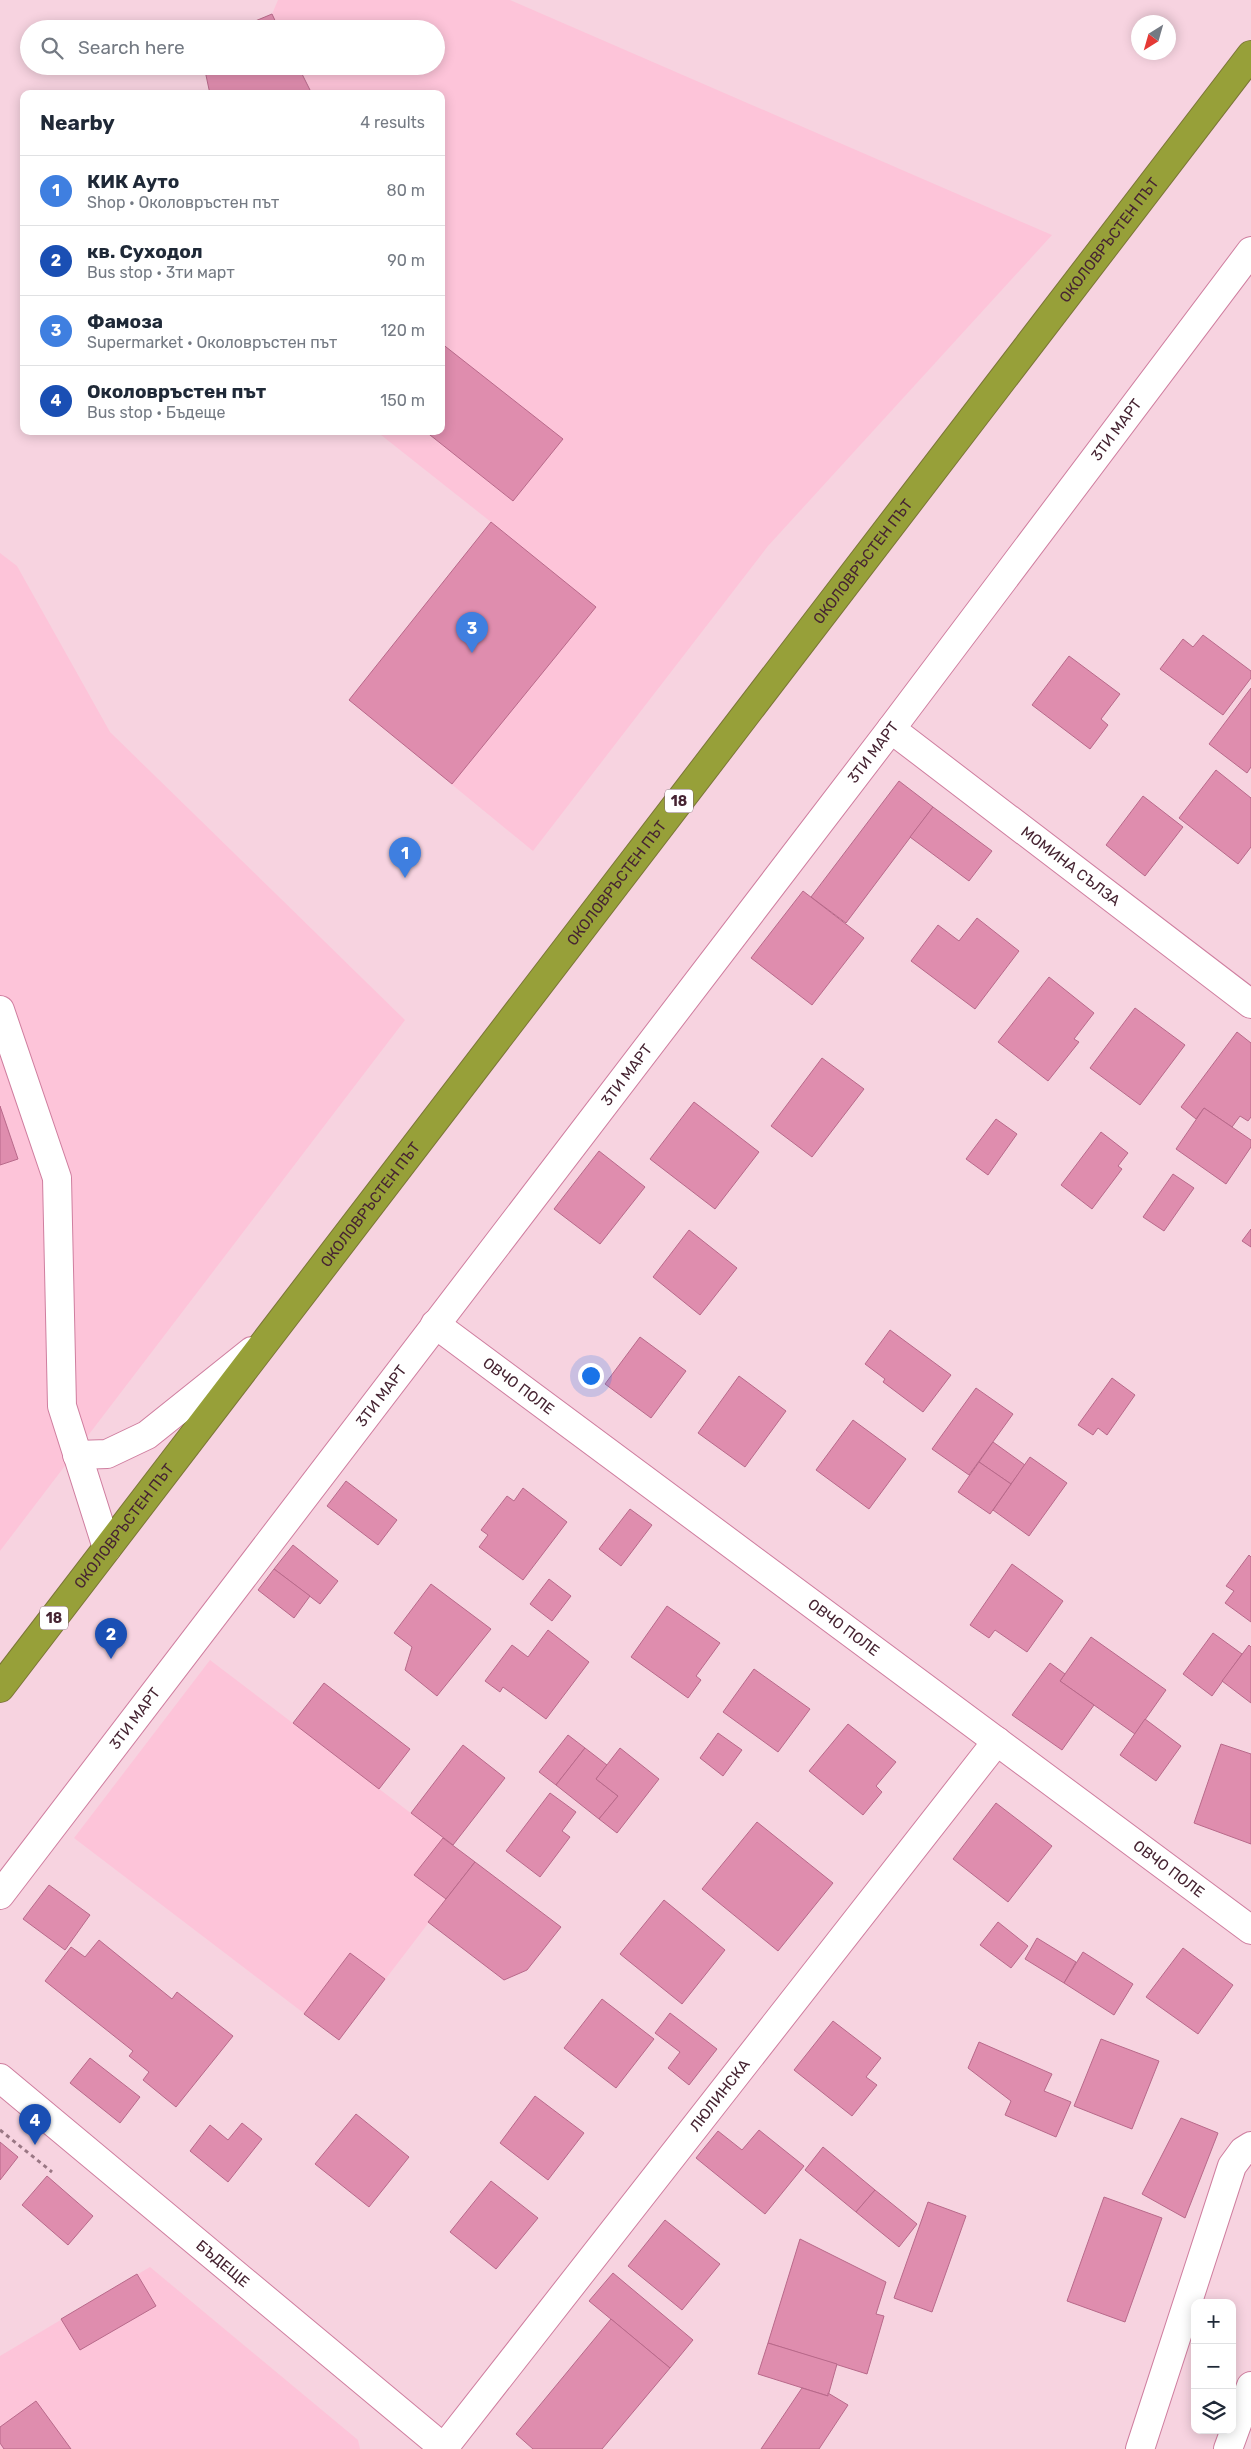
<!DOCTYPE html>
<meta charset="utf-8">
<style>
body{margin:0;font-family:Rubik,sans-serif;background:#f2f2f3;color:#1f2937}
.controls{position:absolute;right:15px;bottom:15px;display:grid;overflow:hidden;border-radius:10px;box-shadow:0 2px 12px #0003}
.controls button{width:45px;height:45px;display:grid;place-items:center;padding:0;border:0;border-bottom:1px solid #e0e1e3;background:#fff;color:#1f2937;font:25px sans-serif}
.compass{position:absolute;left:1131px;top:15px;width:45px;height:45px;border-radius:50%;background:#fff;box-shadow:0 2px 12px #0003;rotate:217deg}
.you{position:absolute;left:590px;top:1375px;width:18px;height:18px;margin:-12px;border:4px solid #fff;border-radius:50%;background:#1a73e8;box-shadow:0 0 0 8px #1a73e833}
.badge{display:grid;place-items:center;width:32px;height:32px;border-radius:50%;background:#317261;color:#fff;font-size:16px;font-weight:700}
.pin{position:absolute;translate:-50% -41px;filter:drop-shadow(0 1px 2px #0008)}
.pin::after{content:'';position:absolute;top:26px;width:18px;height:15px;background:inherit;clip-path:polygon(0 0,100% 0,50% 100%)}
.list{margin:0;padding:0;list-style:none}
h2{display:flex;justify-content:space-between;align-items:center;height:65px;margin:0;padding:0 20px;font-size:21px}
h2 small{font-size:16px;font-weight:400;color:#747a83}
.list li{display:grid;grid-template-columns:32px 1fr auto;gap:15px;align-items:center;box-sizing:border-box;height:70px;padding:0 20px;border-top:1px solid #e0e1e3}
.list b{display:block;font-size:19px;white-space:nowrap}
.list p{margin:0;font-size:16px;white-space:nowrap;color:#747a83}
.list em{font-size:16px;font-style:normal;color:#747a83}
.icon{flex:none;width:28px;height:28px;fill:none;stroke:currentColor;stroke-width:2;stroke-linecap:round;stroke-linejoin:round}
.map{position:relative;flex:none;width:1251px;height:2449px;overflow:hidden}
.search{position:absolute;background:#fff;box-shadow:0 2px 12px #0003;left:20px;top:20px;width:425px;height:55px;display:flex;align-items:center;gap:12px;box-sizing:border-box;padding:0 18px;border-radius:28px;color:#747a83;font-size:19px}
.panel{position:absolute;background:#fff;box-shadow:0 2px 12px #0003;left:20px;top:90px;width:425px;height:345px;border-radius:10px}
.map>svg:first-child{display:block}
</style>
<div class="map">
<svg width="1251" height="2449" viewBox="0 0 1251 2449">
<rect width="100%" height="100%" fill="#f7d3e0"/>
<g fill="#fdc4d9">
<path d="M278,0H510L1052,235L768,546L533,851L349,700L491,522L376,431H441V94H312L298,66H436V29H279L272,14Z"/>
<path d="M0,553L17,566L110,732L405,1020L0,1551Z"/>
<path d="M210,1660L475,1862L339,2040L74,1838Z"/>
<path d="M150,2267L358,2440L360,2449H0V2356Z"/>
</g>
<g fill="#df8dae" stroke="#b8698a">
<path d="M272,14L279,29H236Z"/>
<path d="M204,66H298L312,94H210Z"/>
<path d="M441,343L563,439L513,501L425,431H441Z"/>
<path d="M491,522L596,607L452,784L349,700Z"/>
<path d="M1203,635L1251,671V678L1223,715L1160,669L1183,639L1193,647Z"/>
<path d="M1069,656L1120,694L1101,719L1108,725L1090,749L1032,705Z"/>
<path d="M1251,688V767L1247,773L1209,744Z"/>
<path d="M1216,770L1251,798V847L1238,864L1179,818Z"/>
<path d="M899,781L933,807L846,923L811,897Z"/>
<path d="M1143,796L1183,827L1145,876L1106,845Z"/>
<path d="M933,807L992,851L969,881L910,837Z"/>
<path d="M803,891L864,938L812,1005L751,958Z"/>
<path d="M977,918L1019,951L975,1009L911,961L938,925L959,941Z"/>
<path d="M1049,977L1094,1013L1074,1039L1079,1042L1048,1081L998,1042Z"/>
<path d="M1135,1008L1185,1045L1140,1105L1090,1068Z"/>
<path d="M1237,1032L1251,1043V1117L1248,1121L1240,1116L1232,1127L1204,1108L1196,1119L1181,1107Z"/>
<path d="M822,1058L864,1089L812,1157L771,1126Z"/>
<path d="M694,1102L759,1152L715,1209L650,1159Z"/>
<path d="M0,1106L18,1159L0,1165Z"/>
<path d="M1204,1108L1251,1140V1147L1226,1184L1176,1149Z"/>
<path d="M996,1119L1017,1134L988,1175L966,1159Z"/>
<path d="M1101,1132L1128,1153L1118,1166L1122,1169L1092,1209L1061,1185Z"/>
<path d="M599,1151L645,1187L600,1244L554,1209Z"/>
<path d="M1173,1174L1194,1188L1164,1231L1143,1217Z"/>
<path d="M1251,1229V1247L1242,1241Z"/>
<path d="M689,1230L737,1268L700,1315L653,1277Z"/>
<path d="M890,1330L951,1375L923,1412L883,1382L885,1379L865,1364Z"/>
<path d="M640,1337L686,1371L651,1418L605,1384Z"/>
<path d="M739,1376L786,1411L745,1467L698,1433Z"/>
<path d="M1112,1378L1135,1395L1107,1435L1098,1428L1093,1435L1078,1425Z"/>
<path d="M976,1388L1013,1414L969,1475L932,1449Z"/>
<path d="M853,1420L906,1459L869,1509L816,1470Z"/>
<path d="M993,1442L1025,1465L1011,1484L979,1462Z"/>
<path d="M1030,1457L1067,1483L1029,1536L993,1510Z"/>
<path d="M979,1462L1011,1484L990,1514L958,1492Z"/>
<path d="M346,1481L397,1520L378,1545L327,1506Z"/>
<path d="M523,1488L567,1522L523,1580L479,1547L488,1535L481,1530L507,1496L514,1501Z"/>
<path d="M630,1509L652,1525L621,1566L599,1549Z"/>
<path d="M293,1545L338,1581L320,1604L274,1569Z"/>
<path d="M1249,1555L1251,1557V1622L1225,1603L1234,1591L1226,1586Z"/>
<path d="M1012,1564L1063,1601L1027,1652L995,1630L989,1638L970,1625Z"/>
<path d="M274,1569L310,1596L294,1618L258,1590Z"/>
<path d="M549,1579L571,1596L552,1621L530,1604Z"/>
<path d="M431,1584L491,1629L437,1696L405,1670L412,1647L394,1633Z"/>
<path d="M667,1606L720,1643L696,1676L701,1680L688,1698L631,1657Z"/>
<path d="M548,1630L589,1662L546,1719L503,1687L500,1692L485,1681L512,1645L528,1657Z"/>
<path d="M1213,1633L1242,1654L1212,1696L1183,1674Z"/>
<path d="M1091,1637L1166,1690L1135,1734L1060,1681Z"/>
<path d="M1249,1645L1251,1647V1703L1222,1681Z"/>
<path d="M1050,1663L1065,1674L1060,1681L1094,1705L1062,1750L1012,1715Z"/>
<path d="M754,1669L810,1709L778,1752L723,1712Z"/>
<path d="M324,1683L410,1749L379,1789L293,1723Z"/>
<path d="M1145,1719L1181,1746L1156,1781L1120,1755Z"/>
<path d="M848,1724L896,1762L876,1786L882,1792L863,1815L809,1771Z"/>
<path d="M718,1733L742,1750L723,1776L700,1758Z"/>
<path d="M568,1735L585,1748L556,1785L539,1772Z"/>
<path d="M1221,1744L1251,1754V1844L1194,1823Z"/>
<path d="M463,1745L505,1778L453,1845L411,1813Z"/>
<path d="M585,1748L607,1765L596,1779L618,1796L599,1819L556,1785Z"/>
<path d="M620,1748L659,1779L617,1833L599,1819L618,1796L596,1779Z"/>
<path d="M550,1793L576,1812L562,1831L570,1837L540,1877L506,1851Z"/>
<path d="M996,1803L1052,1846L1008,1902L953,1859Z"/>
<path d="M757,1822L833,1883L778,1951L702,1889Z"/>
<path d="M443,1838L475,1862L446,1899L414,1875Z"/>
<path d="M475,1862L561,1927L527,1970L504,1980L428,1922Z"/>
<path d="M49,1885L90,1915L65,1950L23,1919Z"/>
<path d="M664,1900L725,1950L682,2004L620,1954Z"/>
<path d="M998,1922L1028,1946L1011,1968L980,1945Z"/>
<path d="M1037,1938L1076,1962L1064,1983L1025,1959Z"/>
<path d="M99,1940L172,1999L177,1992L233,2036L176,2107L143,2080L149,2072L129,2056L133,2051L45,1981L71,1947L85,1957Z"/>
<path d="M1183,1948L1233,1985L1198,2034L1146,1997Z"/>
<path d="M1083,1952L1133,1984L1114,2015L1064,1983Z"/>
<path d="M350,1953L385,1979L339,2040L304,2014Z"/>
<path d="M602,1999L654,2039L616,2088L564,2048Z"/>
<path d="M670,2013L717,2049L689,2085L668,2068L680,2052L655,2033Z"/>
<path d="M833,2021L881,2058L866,2077L877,2085L852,2116L794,2070Z"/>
<path d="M1101,2039L1159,2061L1132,2129L1074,2106Z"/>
<path d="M979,2042L1052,2074L1044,2091L1071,2102L1056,2137L1005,2115L1011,2101L968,2068Z"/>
<path d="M90,2058L140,2097L120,2123L70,2083Z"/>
<path d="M535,2096L584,2133L548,2180L500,2143Z"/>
<path d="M356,2114L409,2157L369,2207L315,2164Z"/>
<path d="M1181,2118L1218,2133L1185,2218L1142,2194Z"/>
<path d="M242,2123L262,2139L228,2182L190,2151L210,2125L228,2140Z"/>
<path d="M759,2130L804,2166L765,2214L696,2158L718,2131L742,2150Z"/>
<path d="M0,2142L18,2157L0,2180Z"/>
<path d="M823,2147L875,2190L856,2212L805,2170Z"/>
<path d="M47,2176L93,2216L68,2245L22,2205Z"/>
<path d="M491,2181L538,2218L496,2269L450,2232Z"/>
<path d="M875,2190L917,2224L899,2247L856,2212Z"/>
<path d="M1104,2197L1162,2218L1125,2322L1067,2301Z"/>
<path d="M928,2202L966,2216L932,2312L894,2298Z"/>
<path d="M665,2220L720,2264L682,2310L628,2266Z"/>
<path d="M800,2239L886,2282L876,2314L884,2316L867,2374L768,2343Z"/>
<path d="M613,2273L693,2340L670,2368L589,2301Z"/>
<path d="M137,2274L156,2306L80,2350L61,2319Z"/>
<path d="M611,2319L670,2368L602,2449H533L516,2434Z"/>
<path d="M768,2343L837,2364L828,2396L758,2374Z"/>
<path d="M802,2388L828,2396V2393L848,2405L819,2449H761Z"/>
<path d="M36,2401L71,2449H4L0,2443V2427Z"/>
</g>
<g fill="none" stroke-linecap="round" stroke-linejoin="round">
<defs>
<g id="minor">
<path id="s1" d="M891,729L1251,1004"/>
<path d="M0,1010L57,1178L62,1406L107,1548"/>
<path id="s2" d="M435,1324L1251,1930"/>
<path d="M77,1455L107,1454L147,1435L252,1351"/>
<path id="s3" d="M0,1895L891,729L1251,251"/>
<path id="s4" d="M0,2078L445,2449"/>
<path id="s5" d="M443,2449L997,1741"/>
<path d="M1140,2449L1232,2166L1243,2151L1251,2146"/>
<path d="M1228,2449L1251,2386"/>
</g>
<g id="highway">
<path id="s6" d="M0,1688L1251,55"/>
</g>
</defs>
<use href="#minor" stroke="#cf7e9f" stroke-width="30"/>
<use href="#highway" stroke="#7b7537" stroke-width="30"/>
<path stroke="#9a7784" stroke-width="3" stroke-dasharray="4 4" stroke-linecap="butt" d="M0,2130L52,2172"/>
<use href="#minor" stroke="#fff" stroke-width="28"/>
<use href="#highway" stroke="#97a039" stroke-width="28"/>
</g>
<g text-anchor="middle" stroke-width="4.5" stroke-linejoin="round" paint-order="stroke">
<g fill="#fff" stroke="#7e6670" stroke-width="1">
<rect x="665" y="789.5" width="28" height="23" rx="4"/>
<rect x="40" y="1606.5" width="28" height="23" rx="4"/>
</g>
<g font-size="14" font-weight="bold" fill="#462432">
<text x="679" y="806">18</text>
<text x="54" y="1623">18</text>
</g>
<g font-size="15" fill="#462432" stroke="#fff">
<text dy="5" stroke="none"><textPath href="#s6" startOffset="1824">ОКОЛОВРЪСТЕН ПЪТ</textPath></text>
<text dy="5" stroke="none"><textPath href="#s3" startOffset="1842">3ТИ МАРТ</textPath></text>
<text dy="5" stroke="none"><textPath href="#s6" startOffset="1419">ОКОЛОВРЪСТЕН ПЪТ</textPath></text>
<text dy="5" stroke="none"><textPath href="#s3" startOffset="1438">3ТИ МАРТ</textPath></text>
<text dy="5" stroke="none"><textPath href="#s1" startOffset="226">МОМИНА СЪЛЗА</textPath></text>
<text dy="5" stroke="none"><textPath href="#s6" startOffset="1014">ОКОЛОВРЪСТЕН ПЪТ</textPath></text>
<text dy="5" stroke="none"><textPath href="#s3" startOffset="1032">3ТИ МАРТ</textPath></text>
<text dy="5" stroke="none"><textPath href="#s6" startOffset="609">ОКОЛОВРЪСТЕН ПЪТ</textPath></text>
<text dy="5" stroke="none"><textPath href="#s2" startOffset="104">ОВЧО ПОЛЕ</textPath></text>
<text dy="5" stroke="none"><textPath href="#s3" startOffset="628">3ТИ МАРТ</textPath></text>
<text dy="5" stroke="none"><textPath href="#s6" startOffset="204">ОКОЛОВРЪСТЕН ПЪТ</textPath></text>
<text dy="5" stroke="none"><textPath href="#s2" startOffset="509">ОВЧО ПОЛЕ</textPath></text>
<text dy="5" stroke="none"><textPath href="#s3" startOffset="222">3ТИ МАРТ</textPath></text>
<text dy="5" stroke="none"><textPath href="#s2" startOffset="914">ОВЧО ПОЛЕ</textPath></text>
<text dy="5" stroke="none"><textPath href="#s5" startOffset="449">ЛЮЛИНСКА</textPath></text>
<text dy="5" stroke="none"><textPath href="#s4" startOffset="290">БЪДЕЩЕ</textPath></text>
</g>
</g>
</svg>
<div class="controls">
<button>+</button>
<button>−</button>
<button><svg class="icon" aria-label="layers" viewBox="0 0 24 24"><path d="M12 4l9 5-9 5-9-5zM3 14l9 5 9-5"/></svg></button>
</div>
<svg class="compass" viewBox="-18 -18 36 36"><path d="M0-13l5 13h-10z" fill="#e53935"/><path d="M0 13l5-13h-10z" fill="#747a83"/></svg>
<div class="you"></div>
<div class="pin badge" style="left:405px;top:878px;background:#3f7fe0">1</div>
<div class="pin badge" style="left:111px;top:1659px;background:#1a4fb4">2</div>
<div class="pin badge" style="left:472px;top:653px;background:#3f7fe0">3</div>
<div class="pin badge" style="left:35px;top:2145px;background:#1a4fb4">4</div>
<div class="search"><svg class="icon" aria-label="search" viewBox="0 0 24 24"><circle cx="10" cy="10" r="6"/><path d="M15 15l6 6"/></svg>Search here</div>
<section class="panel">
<h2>Nearby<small>4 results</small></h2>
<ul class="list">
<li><span class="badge" style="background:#3f7fe0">1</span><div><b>КИК Ауто</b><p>Shop · Околовръстен път</p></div><em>80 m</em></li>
<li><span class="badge" style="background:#1a4fb4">2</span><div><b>кв. Суходол</b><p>Bus stop · 3ти март</p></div><em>90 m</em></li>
<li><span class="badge" style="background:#3f7fe0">3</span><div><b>Фамоза</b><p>Supermarket · Околовръстен път</p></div><em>120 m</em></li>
<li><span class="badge" style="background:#1a4fb4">4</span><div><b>Околовръстен път</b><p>Bus stop · Бъдеще</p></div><em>150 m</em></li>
</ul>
</section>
</div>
